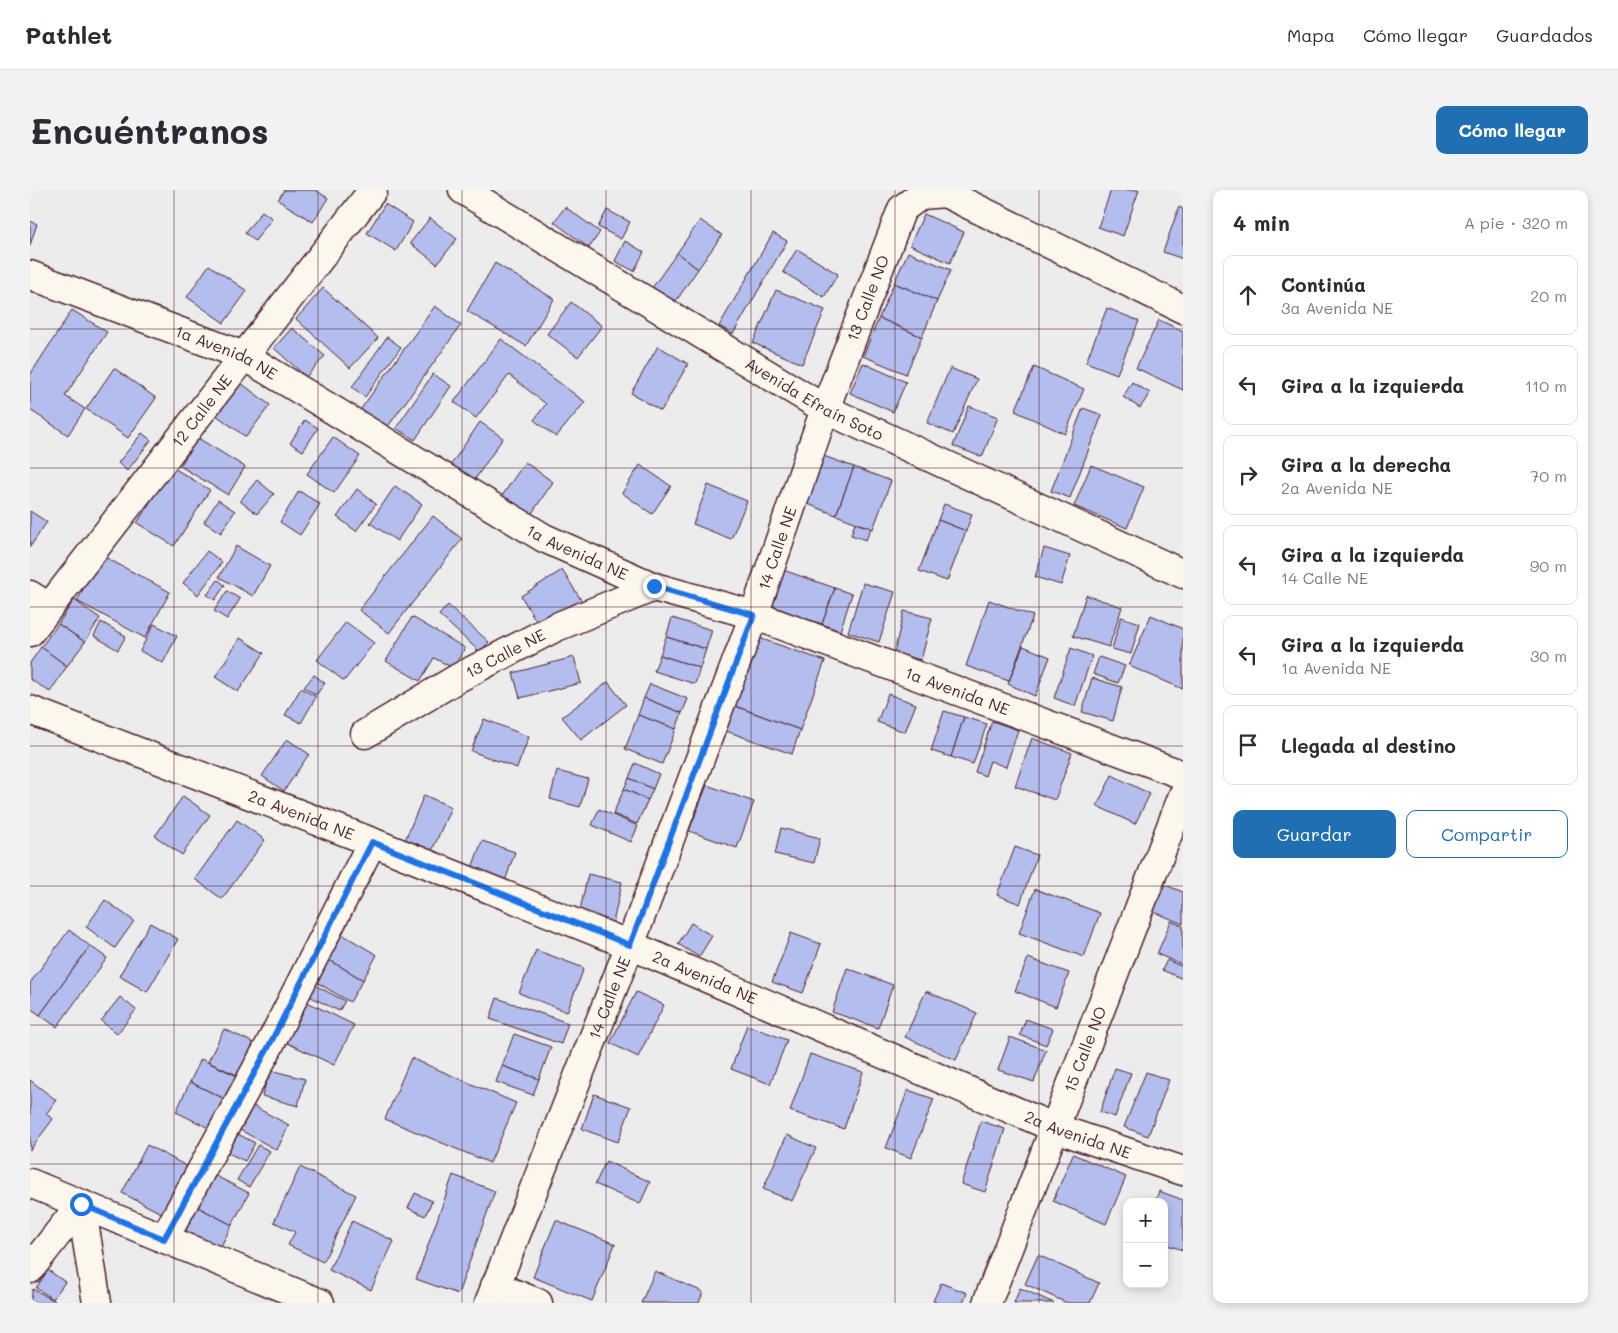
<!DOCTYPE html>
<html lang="es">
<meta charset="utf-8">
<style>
body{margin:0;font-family:Mali,sans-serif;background:#f2f2f3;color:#2b2b33}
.controls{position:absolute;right:15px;bottom:15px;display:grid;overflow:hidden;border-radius:10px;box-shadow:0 2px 8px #0003}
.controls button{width:45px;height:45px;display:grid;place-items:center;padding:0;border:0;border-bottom:1px solid #e1e1e2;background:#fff;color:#2b2b33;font:25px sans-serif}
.stop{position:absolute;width:15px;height:15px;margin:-11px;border:4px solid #1a73e8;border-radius:50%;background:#fff}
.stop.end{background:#1a73e8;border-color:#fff;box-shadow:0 1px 5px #0008}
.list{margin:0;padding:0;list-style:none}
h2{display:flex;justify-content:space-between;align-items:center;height:65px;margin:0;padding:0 20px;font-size:21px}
h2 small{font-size:16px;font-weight:400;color:#7c7c81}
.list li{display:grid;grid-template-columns:32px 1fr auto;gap:15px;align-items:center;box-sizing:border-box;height:80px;margin:0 10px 10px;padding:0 10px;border:1px solid #e1e1e2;border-radius:10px}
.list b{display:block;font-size:19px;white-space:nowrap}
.list p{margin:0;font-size:16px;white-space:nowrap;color:#7c7c81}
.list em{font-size:16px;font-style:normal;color:#7c7c81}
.actions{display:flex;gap:10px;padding:15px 20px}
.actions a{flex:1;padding:11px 0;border:1px solid #1f6fb2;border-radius:10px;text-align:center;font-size:18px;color:#1f6fb2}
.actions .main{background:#1f6fb2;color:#fff}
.icon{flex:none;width:28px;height:28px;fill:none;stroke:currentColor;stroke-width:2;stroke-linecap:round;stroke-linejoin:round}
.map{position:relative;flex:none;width:1153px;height:1113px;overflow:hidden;border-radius:10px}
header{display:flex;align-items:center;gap:30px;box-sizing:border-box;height:70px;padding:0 25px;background:#fff;border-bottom:1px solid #e1e1e2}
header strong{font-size:24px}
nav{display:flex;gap:28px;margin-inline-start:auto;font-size:18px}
.intro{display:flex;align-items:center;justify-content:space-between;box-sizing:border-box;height:120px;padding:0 30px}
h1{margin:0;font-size:35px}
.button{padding:12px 22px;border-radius:10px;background:#1f6fb2;color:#fff;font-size:18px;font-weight:700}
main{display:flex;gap:30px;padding:0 30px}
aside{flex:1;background:#fff;border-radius:10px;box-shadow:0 2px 8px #0003}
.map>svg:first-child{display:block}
</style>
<header>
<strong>Pathlet</strong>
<nav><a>Mapa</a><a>Cómo llegar</a><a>Guardados</a></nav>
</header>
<div class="intro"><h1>Encuéntranos</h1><a class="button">Cómo llegar</a></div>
<main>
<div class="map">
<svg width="1153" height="1113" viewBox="0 0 1153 1113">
<rect width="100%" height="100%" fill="#edecec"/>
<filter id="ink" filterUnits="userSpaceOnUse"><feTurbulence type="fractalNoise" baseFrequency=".02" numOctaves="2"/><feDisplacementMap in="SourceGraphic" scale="10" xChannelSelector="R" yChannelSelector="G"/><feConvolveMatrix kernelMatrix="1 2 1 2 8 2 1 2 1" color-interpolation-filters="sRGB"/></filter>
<g filter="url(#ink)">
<g fill="#b3beee" stroke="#4a1f2b">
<path d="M254,0H285L298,8L283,32L248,10Z"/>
<path d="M1081,0H1109L1093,46L1068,37Z"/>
<path d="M355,14L383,32L366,61L337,43Z"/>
<path d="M535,17L570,42L559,58L524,32Z"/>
<path d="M1149,17L1153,19V69L1133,62Z"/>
<path d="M577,20L600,32L591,49L568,37Z"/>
<path d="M232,21L242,28L225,51L215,43Z"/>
<path d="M894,24L934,42L920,73L880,55Z"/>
<path d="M400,28L427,49L407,74L380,53Z"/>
<path d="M670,30L692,45L668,79L647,63Z"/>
<path d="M0,31L7,34L0,55Z"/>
<path d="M743,43L757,51L703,144L689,136Z"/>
<path d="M595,51L614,62L604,81L585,71Z"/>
<path d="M767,59L808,84L794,107L753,82Z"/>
<path d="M878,62L921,80L907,111L864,93Z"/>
<path d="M647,63L668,79L644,114L622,98Z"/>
<path d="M465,73L524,109L496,156L437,121Z"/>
<path d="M179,75L217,101L194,133L157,107Z"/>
<path d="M864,93L907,111L892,147L849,128Z"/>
<path d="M293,98L348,148L320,178L266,129Z"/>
<path d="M746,100L795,120L772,174L723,153Z"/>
<path d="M541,112L572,136L548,167L517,144Z"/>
<path d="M405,116L431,135L354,242L328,223Z"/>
<path d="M1077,118L1109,131L1087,184L1056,172Z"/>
<path d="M42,120L77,142L35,206L55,219L38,245L0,220V185Z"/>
<path d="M849,128L892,147L876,184L833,166Z"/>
<path d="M1129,130L1153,141V200L1106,178Z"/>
<path d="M262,138L295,166L276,187L244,158Z"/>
<path d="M357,147L371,157L335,207L322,197Z"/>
<path d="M471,149L555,212L526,247L504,230L516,214L479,185L446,228L424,212Z"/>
<path d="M628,156L658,174L631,221L601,203Z"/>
<path d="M833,173L876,192L863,222L820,203Z"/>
<path d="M1004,177L1054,199L1035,244L985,221Z"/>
<path d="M84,178L126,208L98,248L56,219Z"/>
<path d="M920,178L947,189L923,244L897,233Z"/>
<path d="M403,184L421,196L385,250L366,238Z"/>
<path d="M1102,192L1120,203L1110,218L1093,207Z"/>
<path d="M211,193L240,215L216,247L186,225Z"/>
<path d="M939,216L968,227L952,267L923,256Z"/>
<path d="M1053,218L1072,225L1040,308L1021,301Z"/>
<path d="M275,230L288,238L273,261L260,253Z"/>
<path d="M450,232L473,248L437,301L414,285Z"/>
<path d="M112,243L121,250L97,281L88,273Z"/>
<path d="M303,247L330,266L304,303L277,284Z"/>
<path d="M168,248L215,277L198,305L150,276Z"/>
<path d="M788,264L824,277L806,325L770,311Z"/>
<path d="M495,272L523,292L500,326L472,306Z"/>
<path d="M610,275L641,296L622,324L592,303Z"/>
<path d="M1061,275L1114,297L1097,338L1044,316Z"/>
<path d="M142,277L180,300L144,356L107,333Z"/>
<path d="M824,277L861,291L843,339L806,325Z"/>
<path d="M227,290L244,304L227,324L210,311Z"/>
<path d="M678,295L717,311L701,349L663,334Z"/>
<path d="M365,296L392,314L367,351L340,333Z"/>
<path d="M327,299L346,314L326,341L307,327Z"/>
<path d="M269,301L290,314L270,345L250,332Z"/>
<path d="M188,310L205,321L191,343L174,332Z"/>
<path d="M914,314L942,324L936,341L908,330Z"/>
<path d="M0,321L17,332L0,357Z"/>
<path d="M403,326L432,349L359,443L329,420Z"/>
<path d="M908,330L936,341L917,391L889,381Z"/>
<path d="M825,333L841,338L836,350L821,345Z"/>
<path d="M206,356L240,376L223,406L189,387Z"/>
<path d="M1014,358L1040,366L1031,395L1005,387Z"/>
<path d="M177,361L192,372L168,405L153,393Z"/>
<path d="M71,365L140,402L115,448L47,411Z"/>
<path d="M532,380L553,413L511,439L491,406Z"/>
<path d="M753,380L805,398L792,434L741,417Z"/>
<path d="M188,390L195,395L185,410L177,405Z"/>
<path d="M833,393L865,402L849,452L818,442Z"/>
<path d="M805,398L822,404L810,441L792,434Z"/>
<path d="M197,401L210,409L197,429L184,421Z"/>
<path d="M1056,405L1092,417L1079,457L1043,446Z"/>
<path d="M44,410L70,428L55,452L28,434Z"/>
<path d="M959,410L1003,426L979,491L936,476Z"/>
<path d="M418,415L459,452L450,462L409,425Z"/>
<path d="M874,421L902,428L891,470L864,463Z"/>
<path d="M1121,425L1153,439V499L1099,476Z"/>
<path d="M382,427L435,458L423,478L404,468L390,491L356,471Z"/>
<path d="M1091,427L1110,433L1101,464L1082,459Z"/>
<path d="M642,428L682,440L676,459L636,447Z"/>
<path d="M71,432L96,446L88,460L64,446Z"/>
<path d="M316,432L344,453L314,491L287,470Z"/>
<path d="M28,434L55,452L37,476L11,457Z"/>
<path d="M124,434L147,446L133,473L110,461Z"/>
<path d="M636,447L676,459L670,478L630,465Z"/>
<path d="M210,448L234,463L208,502L185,487Z"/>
<path d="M729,448L795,471L770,540L705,516Z"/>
<path d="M993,456L1020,467L1005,506L978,494Z"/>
<path d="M11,457L37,476L20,502L0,489V473Z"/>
<path d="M1041,458L1062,466L1045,516L1024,508Z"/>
<path d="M630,465L670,478L665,494L624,481Z"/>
<path d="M544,467L551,493L490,508L483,483Z"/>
<path d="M1069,467L1095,476L1088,493L1063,484Z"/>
<path d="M284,485L295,493L286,505L274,497Z"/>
<path d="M1062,488L1092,497L1083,531L1052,522Z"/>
<path d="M578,492L596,515L551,550L532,527Z"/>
<path d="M620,494L658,509L652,523L614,508Z"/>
<path d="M271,498L286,507L271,533L255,525Z"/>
<path d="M858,504L886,514L875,542L847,532Z"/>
<path d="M614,508L652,523L646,539L608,525Z"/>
<path d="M705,516L770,540L762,564L696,541Z"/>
<path d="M914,521L934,527L921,567L901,561Z"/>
<path d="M608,525L646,539L632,574L595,559Z"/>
<path d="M934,527L957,534L943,574L921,567Z"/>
<path d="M454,529L499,547L487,578L441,561Z"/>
<path d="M962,531L988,540L976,577L960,571L955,586L945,582Z"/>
<path d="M1002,548L1042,563L1025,610L985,596Z"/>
<path d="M257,549L279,564L254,601L232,586Z"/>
<path d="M605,573L629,584L623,599L599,588Z"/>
<path d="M527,581L558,589L550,617L520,609Z"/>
<path d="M1082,585L1120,604L1105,634L1067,616Z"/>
<path d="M599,588L623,599L618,610L594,599Z"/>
<path d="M677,595L724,612L707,658L659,641Z"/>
<path d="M594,599L618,610L607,634L583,624Z"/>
<path d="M394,605L421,617L402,661L375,650Z"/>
<path d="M153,606L180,625L152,665L125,646Z"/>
<path d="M569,619L608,636L601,652L562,635Z"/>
<path d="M207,630L235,650L192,709L165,689Z"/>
<path d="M751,638L790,648L784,673L745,664Z"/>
<path d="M452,651L485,662L473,697L439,686Z"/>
<path d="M985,657L1007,665L990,714L967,705Z"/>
<path d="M558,684L592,692L582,737L548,729Z"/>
<path d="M1133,694L1153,702V734L1122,721Z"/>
<path d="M1005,699L1070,723L1054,767L989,743Z"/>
<path d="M75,710L104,731L85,758L56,737Z"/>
<path d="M1141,731L1153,736V775L1127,764Z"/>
<path d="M120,733L148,749L117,802L89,786Z"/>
<path d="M661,733L682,746L669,767L648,754Z"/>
<path d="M39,740L60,756L10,825L0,818V793Z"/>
<path d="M310,743L347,765L333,790L296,768Z"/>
<path d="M761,743L791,754L773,803L742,792Z"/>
<path d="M60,756L77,768L27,837L10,825Z"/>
<path d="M506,760L554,778L537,822L489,803Z"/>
<path d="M296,768L333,790L320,812L283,790Z"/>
<path d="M998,768L1039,783L1026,817L985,801Z"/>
<path d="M1137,770L1153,777V789L1132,780Z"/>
<path d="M817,778L863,795L848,838L802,822Z"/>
<path d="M279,792L315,811L309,821L273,803Z"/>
<path d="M896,801L947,823L926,870L875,847Z"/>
<path d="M606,802L634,815L608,867L580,853Z"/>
<path d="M90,807L106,820L87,844L71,831Z"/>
<path d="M269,808L324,835L304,875L249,849Z"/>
<path d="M467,808L538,833L531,854L460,829Z"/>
<path d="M996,829L1023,839L1016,855L990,845Z"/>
<path d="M717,835L757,850L740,894L701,879Z"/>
<path d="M194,839L224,853L209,886L178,872Z"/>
<path d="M484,844L521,857L509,889L472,876Z"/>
<path d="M980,847L1016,860L1004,892L968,880Z"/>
<path d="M780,864L833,882L814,939L760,921Z"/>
<path d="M381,868L486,913L460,973L355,929Z"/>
<path d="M171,869L211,888L199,911L160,892Z"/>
<path d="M472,876L509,889L503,905L466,892Z"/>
<path d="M1085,878L1101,883L1085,927L1070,922Z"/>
<path d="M240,880L275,889L268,916L232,906Z"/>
<path d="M1116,882L1139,890L1118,946L1094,937Z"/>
<path d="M0,890L26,910L16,924L23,929L0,960Z"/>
<path d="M160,892L199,911L185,941L146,922Z"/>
<path d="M878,900L904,909L881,968L856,958Z"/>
<path d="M564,904L601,917L588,952L552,939Z"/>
<path d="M223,916L259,935L247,960L210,940Z"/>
<path d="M951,931L975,939L955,1002L931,994Z"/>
<path d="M206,943L225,953L215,971L196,962Z"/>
<path d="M757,945L786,958L762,1011L733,999Z"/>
<path d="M117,955L162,979L137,1026L92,1003Z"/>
<path d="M228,955L240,961L219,997L207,990Z"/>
<path d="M1043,964L1096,987L1076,1034L1023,1011Z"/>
<path d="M576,971L620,992L610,1014L565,994Z"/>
<path d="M270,977L326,1005L293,1072L258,1055L265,1042L244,1032Z"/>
<path d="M178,982L219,1003L202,1035L162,1014Z"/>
<path d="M423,985L465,1001L428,1104L386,1089Z"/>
<path d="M1129,1001L1153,1010V1060L1134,1054V1012H1125Z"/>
<path d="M385,1003L402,1011L395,1026L378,1018Z"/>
<path d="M162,1014L202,1035L190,1058L149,1037Z"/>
<path d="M526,1030L585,1054L562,1111L503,1087Z"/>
<path d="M322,1031L364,1051L341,1100L299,1080Z"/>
<path d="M1008,1065L1069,1093L1060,1113H1037L995,1094Z"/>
<path d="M18,1080L35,1092L23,1109L6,1098Z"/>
<path d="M625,1081L673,1102L669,1113H611Z"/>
<path d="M911,1093L937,1103L933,1113H908L903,1111Z"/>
<path d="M990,1098L1024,1113H984Z"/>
<path d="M3,1099L25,1111V1113H0Z"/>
</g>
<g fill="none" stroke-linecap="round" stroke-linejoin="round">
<defs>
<g id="minor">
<path id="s1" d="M433,0L795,219L1153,384"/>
<path id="s2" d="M0,85L214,166L514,348L624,397L724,425L1153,585"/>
<path d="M0,405L19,417"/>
<path id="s3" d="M0,442L343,0"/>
<path id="s4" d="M0,520L342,652L600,755L1025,938L1153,981"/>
<path id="s5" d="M335,544L428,488L524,438L624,397"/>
<path d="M0,993L290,1113"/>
<path d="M51,1014L67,1113"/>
<path d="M134,1049L238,858L342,652"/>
<path d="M0,1079L51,1014"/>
<path d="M465,1096L508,1113"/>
<path id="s6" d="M459,1113L600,755L724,425L795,219L872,19L891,5L915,3L1153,119"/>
<path id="s7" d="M957,1113L1153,605"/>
</g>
</defs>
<use href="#minor" stroke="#4a1f2b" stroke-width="31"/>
<use href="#minor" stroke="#fbf7ec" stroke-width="28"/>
</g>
</g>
<g fill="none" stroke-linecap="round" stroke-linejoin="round" filter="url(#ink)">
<path stroke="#1a73e8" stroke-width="6" d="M51,1014L134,1049L238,858L342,652L600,755L724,425L624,396"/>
</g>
<path fill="none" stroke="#4a1f2b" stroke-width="1" stroke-opacity="0.55" d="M144,0V1113M288,0V1113M432,0V1113M576,0V1113M721,0V1113M865,0V1113M1009,0V1113M0,139H1153M0,278H1153M0,417H1153M0,556H1153M0,696H1153M0,835H1153M0,974H1153"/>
<g text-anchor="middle" stroke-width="4" stroke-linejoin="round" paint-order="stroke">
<g font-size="16" fill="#4a1f2b" stroke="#fbf7ec">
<text dy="6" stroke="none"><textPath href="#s6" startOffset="1074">13 Calle NO</textPath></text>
<text dy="6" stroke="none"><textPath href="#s2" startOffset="211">1a Avenida NE</textPath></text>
<text dy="6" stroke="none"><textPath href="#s1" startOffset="409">Avenida Efraín Soto</textPath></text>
<text dy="6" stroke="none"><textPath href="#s3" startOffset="280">12 Calle NE</textPath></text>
<text dy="6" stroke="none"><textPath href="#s6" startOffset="808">14 Calle NE</textPath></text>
<text dy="6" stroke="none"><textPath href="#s2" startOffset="616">1a Avenida NE</textPath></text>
<text dy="6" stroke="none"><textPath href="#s5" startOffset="162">13 Calle NE</textPath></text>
<text dy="6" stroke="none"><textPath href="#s2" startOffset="1021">1a Avenida NE</textPath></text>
<text dy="6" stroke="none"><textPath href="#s4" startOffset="291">2a Avenida NE</textPath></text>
<text dy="6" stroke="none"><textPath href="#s4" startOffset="726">2a Avenida NE</textPath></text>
<text dy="6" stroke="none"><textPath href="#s6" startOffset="328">14 Calle NE</textPath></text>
<text dy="6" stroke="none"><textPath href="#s7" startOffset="272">15 Calle NO</textPath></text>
<text dy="6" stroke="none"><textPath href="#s4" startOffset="1131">2a Avenida NE</textPath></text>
</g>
</g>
</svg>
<div class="controls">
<button>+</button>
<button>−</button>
</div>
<div class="stop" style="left:51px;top:1014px"></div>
<div class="stop end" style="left:624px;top:396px"></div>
</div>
<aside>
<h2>4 min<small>A pie · 320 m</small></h2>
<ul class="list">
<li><svg class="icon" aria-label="ahead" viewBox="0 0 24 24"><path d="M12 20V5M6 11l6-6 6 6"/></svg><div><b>Continúa</b><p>3a Avenida NE</p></div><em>20 m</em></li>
<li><svg class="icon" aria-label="left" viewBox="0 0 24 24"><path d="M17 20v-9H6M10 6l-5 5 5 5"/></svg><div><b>Gira a la izquierda</b></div><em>110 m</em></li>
<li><svg class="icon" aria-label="right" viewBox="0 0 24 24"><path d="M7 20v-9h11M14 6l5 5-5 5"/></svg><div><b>Gira a la derecha</b><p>2a Avenida NE</p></div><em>70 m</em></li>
<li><svg class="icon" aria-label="left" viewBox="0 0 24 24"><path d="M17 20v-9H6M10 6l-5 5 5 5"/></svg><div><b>Gira a la izquierda</b><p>14 Calle NE</p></div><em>90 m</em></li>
<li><svg class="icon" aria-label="left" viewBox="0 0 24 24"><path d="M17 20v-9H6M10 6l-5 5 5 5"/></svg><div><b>Gira a la izquierda</b><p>1a Avenida NE</p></div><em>30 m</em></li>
<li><svg class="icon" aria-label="arrive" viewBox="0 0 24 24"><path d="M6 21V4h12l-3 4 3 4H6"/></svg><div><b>Llegada al destino</b></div></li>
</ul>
<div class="actions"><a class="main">Guardar</a><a>Compartir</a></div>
</aside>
</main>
